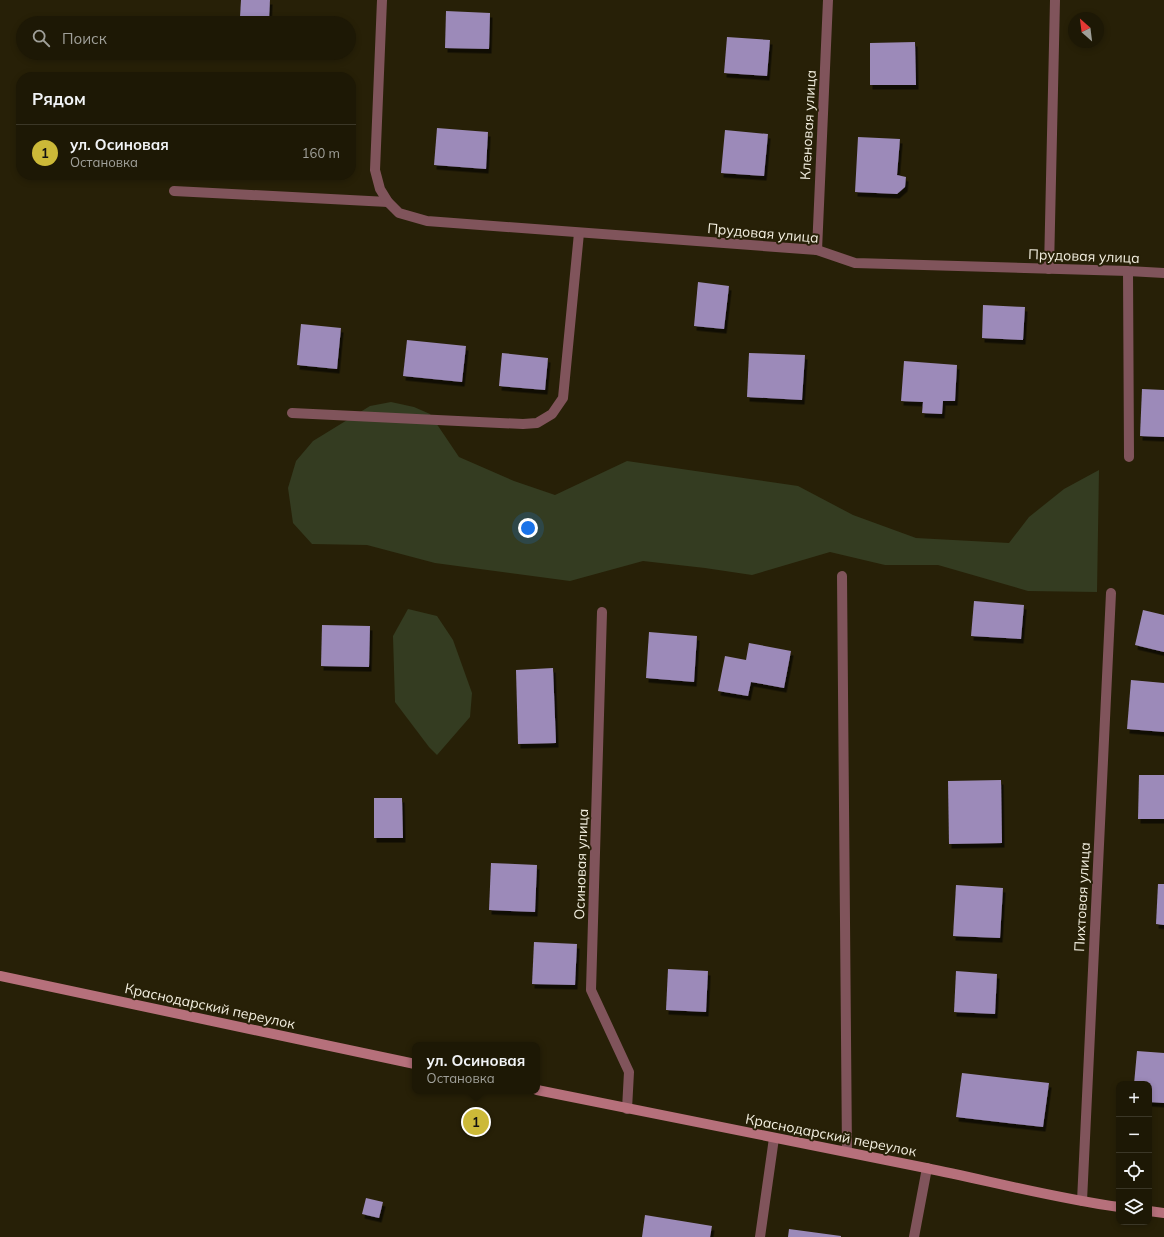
<!DOCTYPE html>
<html lang="ru">
<meta charset="utf-8">
<style>
body{margin:0;font-family:Mulish,sans-serif;background:#25210f;color:#f1f3f6}
.controls{position:absolute;right:12px;bottom:12px;display:grid;overflow:hidden;border-radius:8px;box-shadow:0 2px 6px #0003}
.controls button{width:36px;height:36px;display:grid;place-items:center;padding:0;border:0;border-bottom:1px solid #3b3727;background:#1d1805;color:#f1f3f6;font:20px sans-serif}
.compass{position:absolute;left:1068px;top:12px;width:36px;height:36px;border-radius:50%;background:#1d1805;box-shadow:0 2px 6px #0003;rotate:332deg}
.you{position:absolute;left:528px;top:528px;width:14px;height:14px;margin:-10px;border:3px solid #fff;border-radius:50%;background:#1a73e8;box-shadow:0 0 0 6px #1a73e833}
.badge{display:grid;place-items:center;width:26px;height:26px;border-radius:50%;background:#ccb938;color:#111;font-size:13px;font-weight:700}
.pin{position:absolute;translate:-50% -50%;border:2px solid #fff;box-shadow:0 1px 4px #0006}
.popup{position:absolute;left:412px;top:1042px;width:128px;height:52px;box-sizing:border-box;display:grid;place-content:center;border-radius:8px;background:#1d1805;filter:drop-shadow(0 1px 3px #0005);font-size:13px;white-space:nowrap;color:#a0a09a}
.popup b{font-size:15px;color:#f1f3f6}
.popup::after{content:'';position:absolute;left:50%;top:100%;margin-left:-8px;border:8px solid transparent;border-top-color:#1d1805}
.list{margin:0;padding:0;list-style:none}
h2{display:flex;justify-content:space-between;align-items:center;height:52px;margin:0;padding:0 16px;font-size:17px}
h2 small{font-size:13px;font-weight:400;color:#a0a09a}
.list li{display:grid;grid-template-columns:26px 1fr auto;gap:12px;align-items:center;box-sizing:border-box;height:56px;padding:0 16px;border-top:1px solid #3b3727}
.list b{display:block;font-size:15px;white-space:nowrap}
.list p{margin:0;font-size:13px;white-space:nowrap;color:#a0a09a}
.list em{font-size:13px;font-style:normal;color:#a0a09a}
.icon{flex:none;width:22px;height:22px;fill:none;stroke:currentColor;stroke-width:2;stroke-linecap:round;stroke-linejoin:round}
.map{position:relative;flex:none;width:1164px;height:1237px;overflow:hidden}
.search{position:absolute;background:#1d1805;box-shadow:0 2px 6px #0003;left:16px;top:16px;width:340px;height:44px;display:flex;align-items:center;gap:10px;box-sizing:border-box;padding:0 14px;border-radius:22px;color:#a0a09a;font-size:15px}
.panel{position:absolute;background:#1d1805;box-shadow:0 2px 6px #0003;left:16px;top:72px;width:340px;height:108px;border-radius:16px}
.map>svg:first-child{display:block}
</style>
<div class="map">
<svg width="1164" height="1237" viewBox="0 0 1164 1237">
<defs>
<filter id="shadow"><feDropShadow dx="2.5" dy="4.5" stdDeviation="0" flood-color="#0009"/></filter>
</defs>
<rect width="100%" height="100%" fill="#272007"/>
<g fill="#343c21">
<path d="M391,402L414,407L430,414L459,457L514,481L555,495L627,461L798,486L853,515L916,538L1009,543L1029,517L1064,489L1099,470L1097,592L1028,591L938,565H885L830,552L752,575L705,568L643,561L570,581L435,563L367,545L312,544L293,523L288,488L296,461L313,441L370,406Z"/>
<path d="M408,609L437,616L453,640L472,693L470,717L437,755L429,747L395,702L393,636Z"/>
</g>
<g fill="#9c8ab9" filter="url(#shadow)">
<path d="M241,0H270L269,19L240,17Z"/>
<path d="M446,11L490,13L489,49L445,48Z"/>
<path d="M727,37L770,40L767,76L724,73Z"/>
<path d="M915,42L916,85H870V43Z"/>
<path d="M437,128L488,132L486,169L434,165Z"/>
<path d="M725,130L768,134L764,176L721,173Z"/>
<path d="M858,137L900,139L897,175L906,177L905,187L897,194L855,192Z"/>
<path d="M698,282L729,286L724,329L694,326Z"/>
<path d="M983,305L1025,307L1023,340L982,338Z"/>
<path d="M301,324L341,328L337,369L297,365Z"/>
<path d="M407,340L466,346L462,382L403,376Z"/>
<path d="M502,353L548,358L545,390L499,386Z"/>
<path d="M749,353L805,355L802,400L747,397Z"/>
<path d="M904,361L957,365L955,401H943L942,414L922,413L923,402L901,401Z"/>
<path d="M1142,389L1164,390V437L1140,436Z"/>
<path d="M974,601L1024,605L1021,639L971,636Z"/>
<path d="M1143,610L1164,615V652L1135,645Z"/>
<path d="M322,625L370,626L369,667L321,666Z"/>
<path d="M649,632L697,636L694,682L646,678Z"/>
<path d="M749,643L791,651L784,688L751,682L748,696L718,691L725,656L746,660Z"/>
<path d="M553,668L556,743L518,744L516,670Z"/>
<path d="M1131,680L1164,683V732L1127,729Z"/>
<path d="M1139,775H1164V819H1138Z"/>
<path d="M1001,780L1002,843L949,844L948,781Z"/>
<path d="M374,798H402L403,838H374Z"/>
<path d="M491,863L537,865L535,912L489,910Z"/>
<path d="M1158,884H1164V925L1156,924Z"/>
<path d="M956,885L1003,888L1000,938L953,936Z"/>
<path d="M534,942L577,944L575,985L532,984Z"/>
<path d="M668,969L708,971L706,1012L666,1010Z"/>
<path d="M956,971L997,974L995,1014L954,1012Z"/>
<path d="M1137,1051L1164,1053V1103L1149,1102V1084H1134Z"/>
<path d="M962,1073L1049,1083L1043,1127L956,1117Z"/>
<path d="M366,1198L383,1202L379,1218L362,1214Z"/>
<path d="M645,1215L712,1226L710,1237H642Z"/>
<path d="M789,1229L841,1236V1237H788Z"/>
</g>
<g fill="none" stroke-linecap="round" stroke-linejoin="round">
<g stroke="#80545b" stroke-width="10">
<path d="M174,191L388,202"/>
<path d="M1049,269L1055,0"/>
<path d="M1128,271L1129,457"/>
<path d="M292,413L523,424L537,423L552,414L563,398L579,233"/>
<path d="M760,1237L774,1138"/>
</g>
<g stroke="#80545b" stroke-width="10">
<path d="M382,0L375,170L380,189L388,202L399,213L427,221L817,250L855,263L1128,271L1164,273"/>
<path d="M817,250L828,0"/>
<path d="M842,576L847,1152"/>
<path d="M602,612L591,990L629,1072L627,1109"/>
<path d="M1082,1201L1111,593"/>
<path d="M914,1237L927,1168"/>
</g>
<g stroke="#b6707b" stroke-width="10">
<path d="M0,976L415,1064"/>
<path d="M537,1090C666,1117 796,1142 926,1168C990,1181 1054,1198 1119,1207"/>
<path d="M1149,1211L1164,1213"/>
</g>
</g>
<g text-anchor="middle" stroke-width="4" stroke-linejoin="round" paint-order="stroke">
<g font-size="14" fill="#f3efe0" stroke="#272007">
<text transform="translate(808 125) rotate(-87)" y="5">Кленовая улица</text>
<text transform="translate(763 233) rotate(5)" y="5">Прудовая улица</text>
<text transform="translate(1084 256) rotate(2)" y="5">Прудовая улица</text>
<text transform="translate(581 864) rotate(-88)" y="5">Осиновая улица</text>
<text transform="translate(1082 897) rotate(-87)" y="5">Пихтовая улица</text>
<text transform="translate(210 1006) rotate(12)" y="5">Краснодарский переулок</text>
<text transform="translate(831 1135) rotate(11)" y="5">Краснодарский переулок</text>
</g>
</g>
</svg>
<div class="controls">
<button>+</button>
<button>−</button>
<button><svg class="icon" aria-label="locate" viewBox="0 0 24 24"><circle cx="12" cy="12" r="6"/><path d="M12 2v4M12 18v4M2 12h4M18 12h4"/></svg></button>
<button><svg class="icon" aria-label="layers" viewBox="0 0 24 24"><path d="M12 4l9 5-9 5-9-5zM3 14l9 5 9-5"/></svg></button>
</div>
<svg class="compass" viewBox="-18 -18 36 36"><path d="M0-13l5 13h-10z" fill="#e53935"/><path d="M0 13l5-13h-10z" fill="#a0a09a"/></svg>
<div class="you"></div>
<div class="pin badge" style="left:476px;top:1122px">1</div>
<div class="popup"><b>ул. Осиновая</b>Остановка</div>
<div class="search"><svg class="icon" aria-label="search" viewBox="0 0 24 24"><circle cx="10" cy="10" r="6"/><path d="M15 15l6 6"/></svg>Поиск</div>
<section class="panel">
<h2>Рядом<small></small></h2>
<ul class="list">
<li><span class="badge">1</span><div><b>ул. Осиновая</b><p>Остановка</p></div><em>160 m</em></li>
</ul>
</section>
</div>
